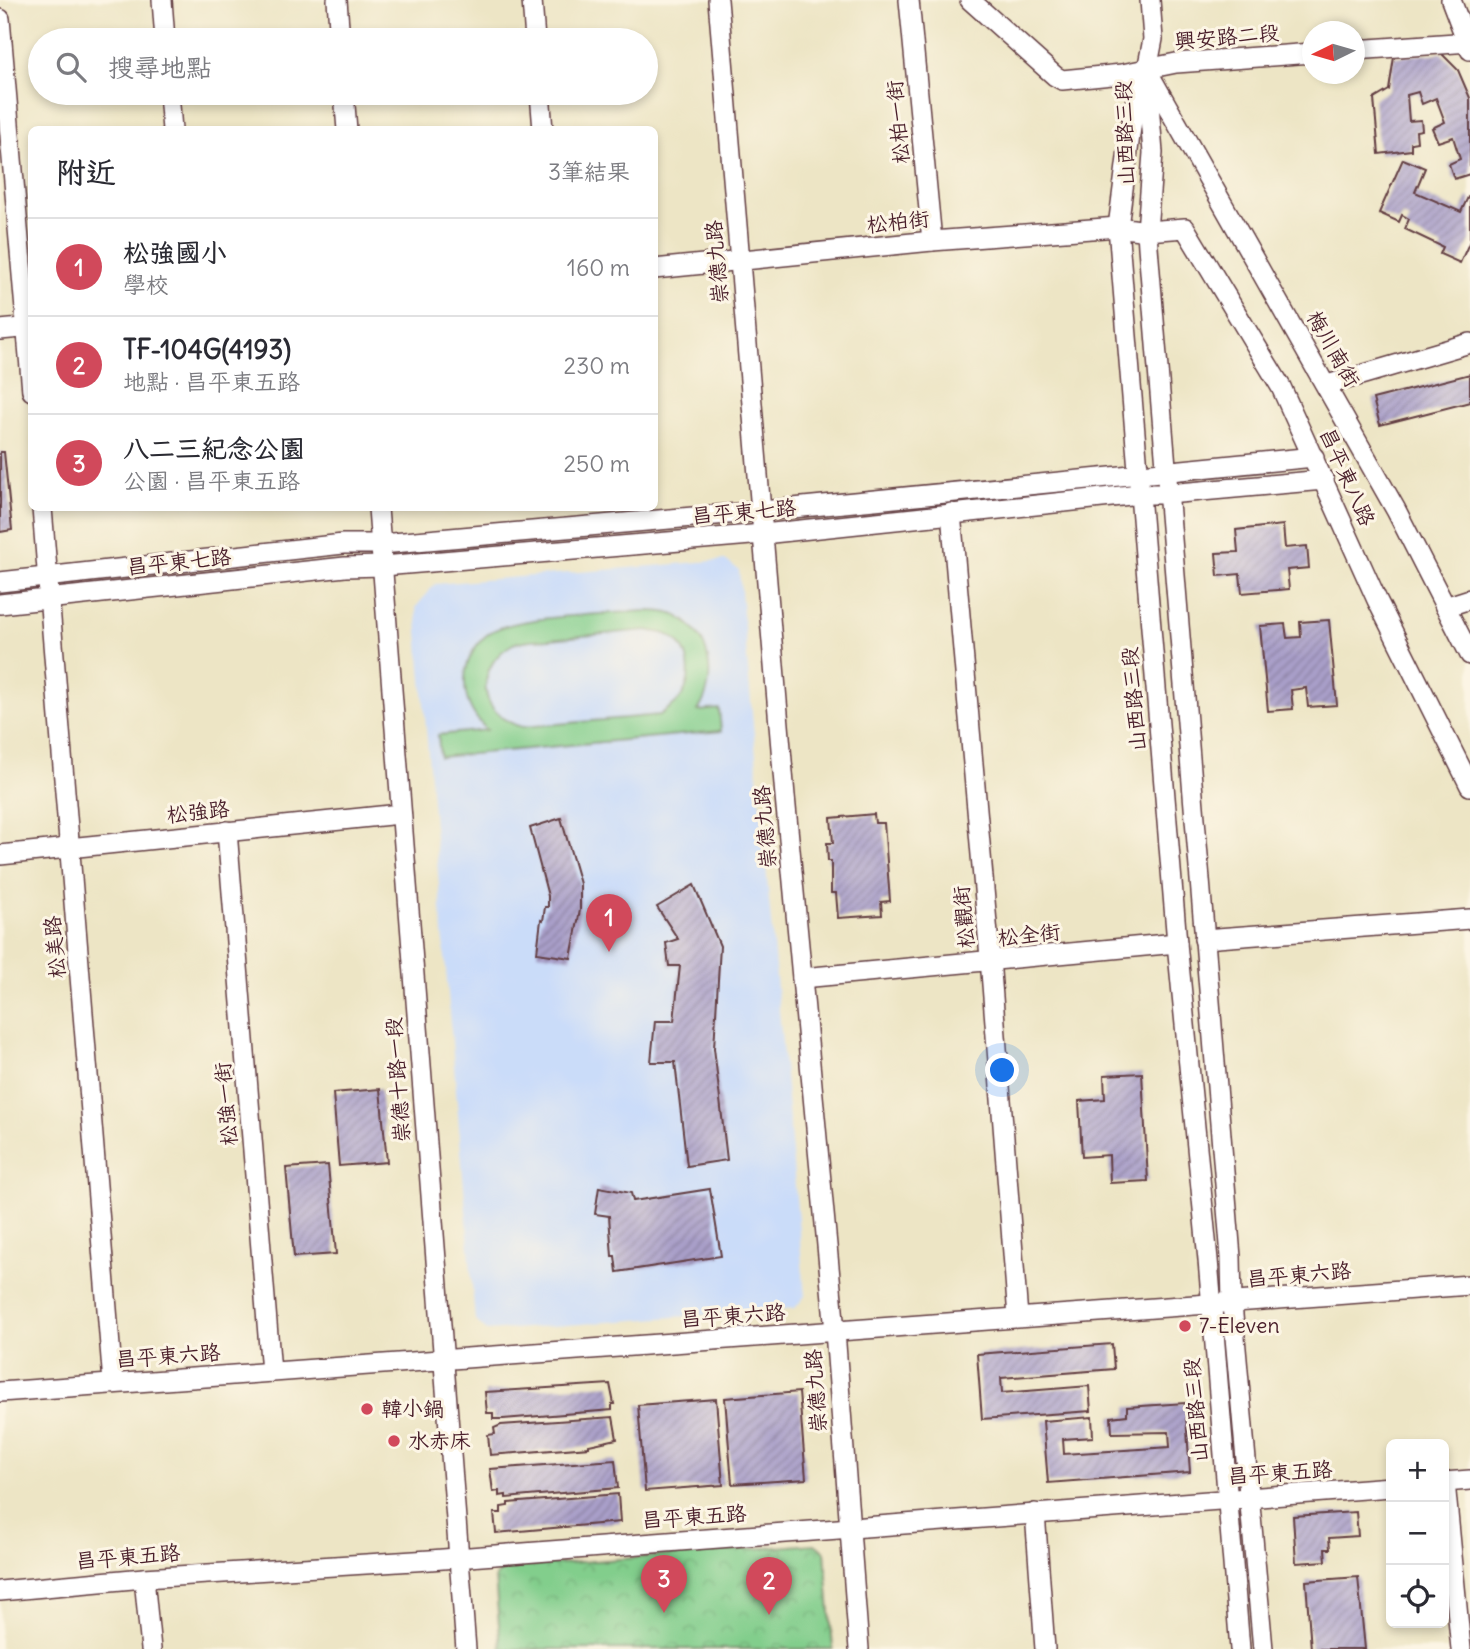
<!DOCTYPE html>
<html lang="zh-TW">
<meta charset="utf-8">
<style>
body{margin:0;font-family:Delius,"LXGW WenKai TC",sans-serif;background:#f7f7f7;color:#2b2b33}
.controls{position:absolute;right:21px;bottom:21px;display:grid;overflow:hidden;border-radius:10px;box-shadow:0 4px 10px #0003}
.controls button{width:63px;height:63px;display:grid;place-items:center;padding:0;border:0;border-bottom:2px solid #e1e1e2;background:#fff;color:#2b2b33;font:35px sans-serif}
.compass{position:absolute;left:1302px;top:21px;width:63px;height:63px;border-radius:50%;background:#fff;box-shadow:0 4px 10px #0003;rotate:265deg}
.you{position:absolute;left:1003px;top:1071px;width:24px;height:24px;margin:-18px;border:5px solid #fff;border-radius:50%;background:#1a73e8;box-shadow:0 0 0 10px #1a73e833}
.badge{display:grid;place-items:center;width:46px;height:46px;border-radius:50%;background:#d1495b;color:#fff;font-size:23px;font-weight:700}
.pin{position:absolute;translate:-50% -58px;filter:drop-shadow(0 2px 4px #0008)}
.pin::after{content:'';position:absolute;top:37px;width:24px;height:21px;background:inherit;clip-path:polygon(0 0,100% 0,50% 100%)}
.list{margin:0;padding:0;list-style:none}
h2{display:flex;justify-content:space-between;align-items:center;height:91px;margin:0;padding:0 28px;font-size:30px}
h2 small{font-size:23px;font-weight:400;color:#7c7c81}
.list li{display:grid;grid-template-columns:46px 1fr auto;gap:21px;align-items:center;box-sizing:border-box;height:98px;padding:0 28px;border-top:2px solid #e1e1e2}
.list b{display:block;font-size:26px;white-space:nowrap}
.list p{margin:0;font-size:23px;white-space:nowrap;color:#7c7c81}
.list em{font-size:23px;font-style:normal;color:#7c7c81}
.icon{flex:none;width:38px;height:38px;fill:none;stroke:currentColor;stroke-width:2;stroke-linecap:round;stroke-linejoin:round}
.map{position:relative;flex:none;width:1470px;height:1649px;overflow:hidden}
.search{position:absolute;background:#fff;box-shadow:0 4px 10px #0003;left:28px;top:28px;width:630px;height:77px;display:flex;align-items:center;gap:18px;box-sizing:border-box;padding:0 24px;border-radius:38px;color:#7c7c81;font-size:26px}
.panel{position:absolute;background:#fff;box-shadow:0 4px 10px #0003;left:28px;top:126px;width:630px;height:385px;border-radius:10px}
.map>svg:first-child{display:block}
</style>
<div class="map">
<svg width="1470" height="1649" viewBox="0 0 1470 1649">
<defs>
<pattern id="park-crowns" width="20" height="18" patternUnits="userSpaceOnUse" patternTransform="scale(1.75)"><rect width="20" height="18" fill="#82ce8c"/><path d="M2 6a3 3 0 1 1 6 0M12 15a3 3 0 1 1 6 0" fill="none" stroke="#72b079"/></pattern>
<pattern id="building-hatch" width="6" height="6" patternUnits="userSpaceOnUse" patternTransform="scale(1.75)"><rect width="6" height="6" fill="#a99fc9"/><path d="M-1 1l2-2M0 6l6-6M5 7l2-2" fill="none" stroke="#8c81a3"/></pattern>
</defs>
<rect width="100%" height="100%" fill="#fcf5e5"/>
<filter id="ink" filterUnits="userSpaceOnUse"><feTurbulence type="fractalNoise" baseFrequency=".0143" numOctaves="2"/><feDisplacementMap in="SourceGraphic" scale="14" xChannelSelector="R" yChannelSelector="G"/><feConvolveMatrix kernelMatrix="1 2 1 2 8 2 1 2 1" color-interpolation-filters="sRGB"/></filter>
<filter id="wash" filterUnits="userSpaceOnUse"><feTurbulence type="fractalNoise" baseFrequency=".00686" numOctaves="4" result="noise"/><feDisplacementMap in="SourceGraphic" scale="28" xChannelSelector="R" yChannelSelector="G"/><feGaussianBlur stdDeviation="1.57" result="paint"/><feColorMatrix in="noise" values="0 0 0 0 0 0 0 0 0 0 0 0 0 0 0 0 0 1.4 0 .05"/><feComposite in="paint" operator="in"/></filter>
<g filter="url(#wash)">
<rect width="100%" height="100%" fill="#ede5c5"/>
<path fill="#cadcf9" d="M725,560L739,570L805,1296L795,1308L487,1331L475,1320L416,607L435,584Z"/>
<path fill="url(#park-crowns)" stroke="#66765c" stroke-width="2" d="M815,1544L825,1552L833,1649H501L495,1577L504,1568Z"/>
<path fill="#82ce8c" stroke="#66765c" stroke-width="2" fill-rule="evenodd" d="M645,611C655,611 668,611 677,616C712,635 718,680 698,711L719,709L721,731L440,757L438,735L487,730C472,715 464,700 465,678C466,661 476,641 491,632C516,616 611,614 645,611ZM647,630C654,632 662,632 668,635C691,646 694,678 681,697C676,705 667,709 660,715L523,727C506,723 489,711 486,692C484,671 495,654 513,644C524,639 539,640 550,639C583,636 615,633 647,630Z"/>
<g id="blocks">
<g fill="url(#building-hatch)">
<path d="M1441,53L1458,70L1470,98V174L1454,179L1449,164L1460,159L1453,137L1438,142L1432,128L1445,122L1436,98L1422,104L1418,92L1407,95L1409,121L1421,120L1422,130L1416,131L1417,142L1411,143V150L1379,154L1374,99L1389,90L1394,57Z"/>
<path d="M1403,159L1425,168L1415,192L1461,212L1468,197L1470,198V241L1460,263L1440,254L1443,247L1405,229L1409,219L1402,215L1399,222L1379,213Z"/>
<path d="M1470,374V402L1380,425L1373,399Z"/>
<path d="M0,452H4L12,530L0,532Z"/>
<path d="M1283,525L1285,548L1307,546L1309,568L1287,570L1289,589L1242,593L1240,574L1218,576L1216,553L1238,552L1236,530Z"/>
<path d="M1329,620L1337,705L1308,707L1306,688L1291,690L1293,709L1268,711L1260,626L1285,624L1287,638L1301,637L1300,622Z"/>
<path d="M874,814L875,823H884L890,901L881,902L882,915L838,918L836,893H831V861H828L827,843H833L831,818Z"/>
<path d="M561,818L580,884V910L571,958L537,953L541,920L543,921L545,907H548V896L530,828Z"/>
<path d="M694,885L720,946L714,1048L727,1160L687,1166L675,1062H651L655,1021H674L680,966H669L666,943L678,939L657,907Z"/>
<path d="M1142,1073L1148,1181L1110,1183L1109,1155L1082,1157L1079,1101L1105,1099L1104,1075Z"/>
<path d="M380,1089L387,1162L339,1166L333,1093Z"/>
<path d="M328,1165L336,1254L294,1257L286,1168Z"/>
<path d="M599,1187L631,1193L633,1201L710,1189L721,1256L617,1272L615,1256H612L609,1216L595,1214Z"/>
<path d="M1112,1344L1114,1369L1001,1378L1002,1393L1089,1386L1091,1411L982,1419L977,1354Z"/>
<path d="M610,1384L614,1404H612V1410L503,1419H493V1413H487L485,1392Z"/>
<path d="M799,1392L806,1479L732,1484L725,1398Z"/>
<path d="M716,1399L723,1485L645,1491L638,1405Z"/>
<path d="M1185,1403L1190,1472L1048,1483L1043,1421L1092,1417L1093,1437L1063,1439L1064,1454L1170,1447L1169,1432L1112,1433L1111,1417L1127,1415V1407Z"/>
<path d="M613,1417L617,1439L589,1445V1447L490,1455L488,1435L495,1434L494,1428L501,1425Z"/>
<path d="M615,1460L618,1488L506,1498V1495L499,1496V1491L493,1492L490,1469Z"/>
<path d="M618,1494L620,1522L496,1533L494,1513H501V1507L508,1506V1503Z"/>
<path d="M1356,1512L1358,1536L1329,1538L1330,1549H1325L1326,1561L1296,1563L1293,1516Z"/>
<path d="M1358,1577L1365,1649H1311L1306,1581Z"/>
</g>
</g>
</g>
<g filter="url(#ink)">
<use href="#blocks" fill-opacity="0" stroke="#623d42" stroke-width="2"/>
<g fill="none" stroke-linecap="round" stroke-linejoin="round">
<defs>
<g id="minor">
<path d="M162,0L165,40"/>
<path d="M337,0L340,40"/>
<path d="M532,0L535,40"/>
<path d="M718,0L785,796L835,1331L859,1649"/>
<path d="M909,0L932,241"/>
<path d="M970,0L1055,76L1062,80L1122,74L1176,63L1312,53"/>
<path d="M1150,0L1153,39L1147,70L1133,112L1118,227L1177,943L1208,1260L1240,1649"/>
<path d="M1451,0L1470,50"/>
<path d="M0,19L32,391"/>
<path d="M1354,50L1470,42"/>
<path d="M1149,74L1396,510L1470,655"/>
<path d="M1147,80L1153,153L1147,231L1148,247L1231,1257L1232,1304L1263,1649"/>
<path d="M169,93L172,130"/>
<path d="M344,93L347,130"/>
<path d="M540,93L543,130"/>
<path d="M654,269L932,241L1118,227L1147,231L1185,228L1281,387L1377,600L1470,786"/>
<path d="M0,330L32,327"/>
<path d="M1327,385L1470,343"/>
<path d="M42,508L113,1383"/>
<path d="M378,508L466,1649"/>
<path d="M951,513L989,946L1018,1317"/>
<path d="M0,582L343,544H381L762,511L1314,457"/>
<path d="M0,604L345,567L383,566L763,534L1140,494H1168L1324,480"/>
<path d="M1445,607L1470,599"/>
<path d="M227,831L271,1372"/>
<path d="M0,855L400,814"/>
<path d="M1204,939L1470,919"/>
<path d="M802,978L1177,943"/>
<path d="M0,1392L1470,1285"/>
<path d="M1444,1482L1470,1480"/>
<path d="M1445,1482L1461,1649"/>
<path d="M1035,1513L1045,1649"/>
<path d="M144,1578L151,1649"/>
<path d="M0,1591L144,1578L430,1560L1391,1487"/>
</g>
</defs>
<use href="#minor" stroke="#623d42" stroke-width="22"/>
<use href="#minor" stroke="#fff" stroke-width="19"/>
</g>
</g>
<g fill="#d1495b" stroke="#fcf5e5" stroke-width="2.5">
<circle cx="1185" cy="1326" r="7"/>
<circle cx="367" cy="1409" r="7"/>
<circle cx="394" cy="1441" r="7"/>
</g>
<g text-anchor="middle" stroke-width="6" stroke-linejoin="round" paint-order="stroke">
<g font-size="21" fill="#4a1f2b" stroke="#fcf5e5">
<text transform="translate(1227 37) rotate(-5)" y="7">興安路二段</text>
<text transform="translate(898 122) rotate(-95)" y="7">松柏一街</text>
<text transform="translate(1125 133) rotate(-92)" y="7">山西路三段</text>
<text transform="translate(898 222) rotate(-6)" y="7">松柏街</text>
<text transform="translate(717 262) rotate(-95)" y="7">崇德九路</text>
<text transform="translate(1333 349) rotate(60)" y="7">梅川南街</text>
<text transform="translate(1347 477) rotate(66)" y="7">昌平東八路</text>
<text transform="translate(744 512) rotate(-5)" y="7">昌平東七路</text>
<text transform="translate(179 562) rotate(-6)" y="7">昌平東七路</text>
<text transform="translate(1134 699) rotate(-95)" y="7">山西路三段</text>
<text transform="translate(198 812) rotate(-6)" y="7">松強路</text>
<text transform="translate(765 827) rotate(-95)" y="7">崇德九路</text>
<text transform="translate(964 917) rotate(-95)" y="7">松觀街</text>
<text transform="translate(1029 935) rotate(-6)" y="7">松全街</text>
<text transform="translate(55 947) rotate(-95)" y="7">松美路</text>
<text transform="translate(398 1080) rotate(-94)" y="7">崇德十路一段</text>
<text transform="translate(226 1104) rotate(-95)" y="7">松強一街</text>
<text transform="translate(1299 1275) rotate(-5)" y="7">昌平東六路</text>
<text transform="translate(733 1316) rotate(-4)" y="7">昌平東六路</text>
<text transform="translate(168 1356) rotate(-4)" y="7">昌平東六路</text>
<text transform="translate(816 1391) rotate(-94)" y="7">崇德九路</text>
<text transform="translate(1196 1410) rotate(-95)" y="7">山西路三段</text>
<text transform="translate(1280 1473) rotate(-4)" y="7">昌平東五路</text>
<text transform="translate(694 1517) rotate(-4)" y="7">昌平東五路</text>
<text transform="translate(128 1557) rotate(-5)" y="7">昌平東五路</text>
</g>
<g font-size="21" fill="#4a1f2b" stroke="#fcf5e5" text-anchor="start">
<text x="1199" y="1333">7-Eleven</text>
<text x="381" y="1416">韓小鍋</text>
<text x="408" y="1448">水赤床</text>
</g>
</g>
</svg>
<div class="controls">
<button>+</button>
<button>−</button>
<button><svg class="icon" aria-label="locate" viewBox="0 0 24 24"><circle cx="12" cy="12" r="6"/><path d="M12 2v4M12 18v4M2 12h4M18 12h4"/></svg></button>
</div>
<svg class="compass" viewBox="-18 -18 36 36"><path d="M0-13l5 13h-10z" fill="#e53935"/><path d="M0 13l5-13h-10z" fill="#7c7c81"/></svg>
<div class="you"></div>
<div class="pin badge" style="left:609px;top:952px">1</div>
<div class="pin badge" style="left:769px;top:1615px">2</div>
<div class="pin badge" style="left:664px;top:1613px">3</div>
<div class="search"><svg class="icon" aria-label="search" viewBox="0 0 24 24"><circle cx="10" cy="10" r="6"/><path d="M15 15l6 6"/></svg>搜尋地點</div>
<section class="panel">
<h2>附近<small>3筆結果</small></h2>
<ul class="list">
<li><span class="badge">1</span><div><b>松強國小</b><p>學校</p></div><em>160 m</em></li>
<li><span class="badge">2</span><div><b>TF-104G(4193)</b><p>地點 · 昌平東五路</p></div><em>230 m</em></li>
<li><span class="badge">3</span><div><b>八二三紀念公園</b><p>公園 · 昌平東五路</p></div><em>250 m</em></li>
</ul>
</section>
</div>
